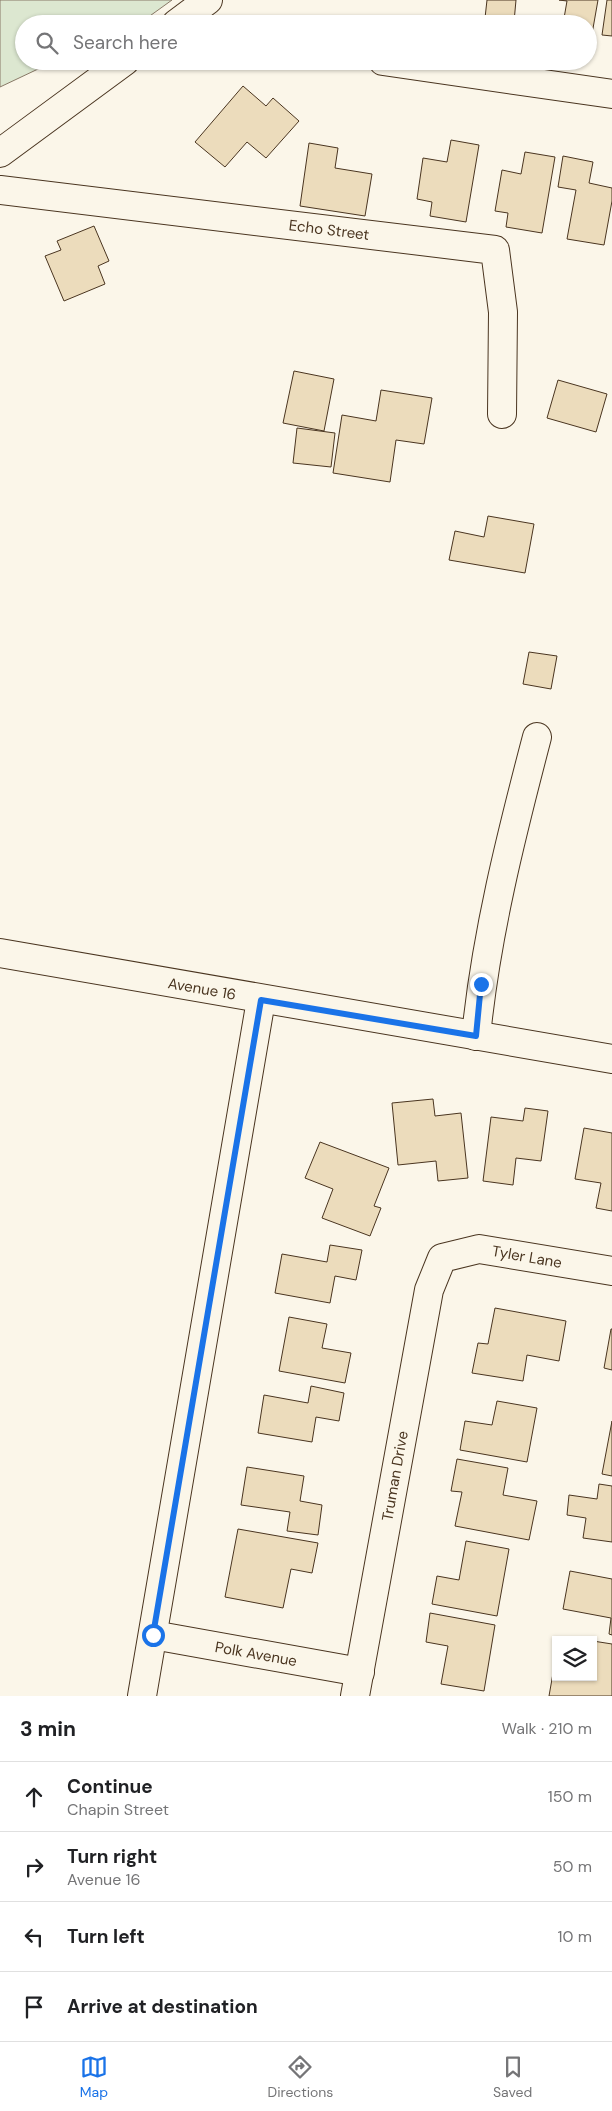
<!DOCTYPE html>
<meta charset="utf-8">
<style>
body{margin:0;font-family:"DM Sans",sans-serif;background:#f6f6f6;color:#202124}
.controls{position:absolute;right:15px;bottom:15px;display:grid;overflow:hidden;border-radius:0px;box-shadow:0 1px 4px #0004}
.controls button{width:45px;height:45px;display:grid;place-items:center;padding:0;border:0;border-bottom:1px solid #e0e0e0;background:#fff;color:#202124;font:25px sans-serif}
.stop{position:absolute;width:15px;height:15px;margin:-11px;border:4px solid #1a73e8;border-radius:50%;background:#fff}
.stop.end{background:#1a73e8;border-color:#fff;box-shadow:0 1px 5px #0008}
.list{margin:0;padding:0;list-style:none}
h2{display:flex;justify-content:space-between;align-items:center;height:65px;margin:0;padding:0 20px;font-size:21px}
h2 small{font-size:16px;font-weight:400;color:#757577}
.list li{display:grid;grid-template-columns:32px 1fr auto;gap:15px;align-items:center;box-sizing:border-box;height:70px;padding:0 20px;border-top:1px solid #e0e0e0}
.list b{display:block;font-size:19px;white-space:nowrap}
.list p{margin:0;font-size:16px;white-space:nowrap;color:#757577}
.list em{font-size:16px;font-style:normal;color:#757577}
.icon{flex:none;width:28px;height:28px;fill:none;stroke:currentColor;stroke-width:2;stroke-linecap:round;stroke-linejoin:round}
.map{position:relative;flex:none;width:612px;height:1696px;overflow:hidden}
.search{position:absolute;background:#fff;box-shadow:0 1px 4px #0004;left:15px;right:15px;top:15px;height:55px;display:flex;align-items:center;gap:12px;box-sizing:border-box;padding:0 18px;border-radius:28px;color:#757577;font-size:19px}
.sheet{height:345px;background:#fff}
nav{display:flex;justify-content:space-around;align-items:center;box-sizing:border-box;height:70px;border-top:1px solid #e0e0e0;background:#fff;font-size:14px;color:#757577}
nav a{display:grid;justify-items:center;gap:2px}
nav .on{color:#1a73e8}
.map>svg:first-child{display:block}
</style>
<div class="map">
<svg width="612" height="1696" viewBox="0 0 612 1696">
<rect width="100%" height="100%" fill="#fbf6e9"/>
<path fill="#dce7d0" stroke="#887966" d="M0,0H172L147,18L135,24H24V61H55L0,87Z"/>
<g fill="#ecdcbc" stroke="#4a3520">
<path d="M487,0H516L514,22L485,18Z"/>
<path d="M559,0H598L592,34H588V24H563L567,1Z"/>
<path d="M607,0H612V36L602,35Z"/>
<path d="M243,86L266,106L273,98L299,121L266,158L247,142L225,167L195,142Z"/>
<path d="M451,140L479,145L466,222L430,216L432,202L417,199L423,158L447,162Z"/>
<path d="M309,143L338,148L335,168L372,174L365,216L300,206Z"/>
<path d="M525,152L555,157L542,233L506,227L508,213L495,211L502,170L521,174Z"/>
<path d="M563,156L593,162L589,183L612,188V201L604,245L567,239L576,190L558,187Z"/>
<path d="M94,226L109,261L98,266L105,284L64,301L45,256L61,250L57,241Z"/>
<path d="M294,371L334,379L324,431L283,423Z"/>
<path d="M558,380L607,394L596,432L547,418Z"/>
<path d="M381,390L432,398L424,444L396,440L390,482L333,473L342,415L376,421Z"/>
<path d="M297,428L335,433L331,467L293,463Z"/>
<path d="M488,516L534,524L525,573L449,560L455,531L484,537Z"/>
<path d="M529,652L557,656L551,689L523,684Z"/>
<path d="M433,1099L435,1116L461,1113L468,1178L438,1181L436,1161L398,1165L392,1103Z"/>
<path d="M525,1108L548,1111L541,1161L516,1158L513,1185L483,1181L491,1117L523,1121Z"/>
<path d="M584,1128L612,1133V1211L596,1208L601,1183L575,1179Z"/>
<path d="M320,1142L389,1168L374,1206L381,1208L370,1236L322,1218L333,1189L305,1178Z"/>
<path d="M330,1245L362,1250L356,1280L335,1276L330,1303L275,1293L282,1254L327,1262Z"/>
<path d="M495,1308L566,1321L559,1361L527,1355L523,1381L472,1373L478,1343L488,1344Z"/>
<path d="M289,1317L327,1324L322,1348L351,1353L345,1383L279,1371Z"/>
<path d="M611,1329H612V1370L604,1368Z"/>
<path d="M311,1386L344,1393L339,1421L316,1417L312,1442L258,1433L264,1395L308,1403Z"/>
<path d="M497,1401L537,1408L527,1462L460,1450L465,1421L492,1425Z"/>
<path d="M612,1421V1476L602,1474Z"/>
<path d="M457,1459L508,1468L503,1495L537,1501L529,1540L455,1526L462,1492L451,1491Z"/>
<path d="M247,1467L304,1476L300,1501L322,1505L318,1535L287,1531L290,1512L241,1505Z"/>
<path d="M599,1484L612,1486V1542L583,1538L586,1518L567,1515L569,1495L597,1499Z"/>
<path d="M238,1529L318,1543L312,1573L291,1569L283,1608L225,1597Z"/>
<path d="M466,1541L509,1549L497,1616L432,1604L437,1576L459,1580Z"/>
<path d="M570,1571L612,1579V1635L609,1634L611,1618L563,1609Z"/>
<path d="M430,1613L495,1625L484,1691L441,1684L448,1646L426,1642Z"/>
<path d="M593,1641L612,1644V1696H549L555,1662L556,1677H593Z"/>
</g>
<g fill="none" stroke-linecap="round" stroke-linejoin="round">
<defs>
<g id="minor">
<path d="M176,24L208,0"/>
<path d="M383,61L612,94"/>
<path d="M0,153L125,61"/>
<path d="M0,190L495,250L503,312L502,414"/>
<path d="M0,953L612,1059"/>
<path d="M476,1036C486,935 511,836 537,737"/>
<path d="M153,1635L360,1672"/>
<path d="M142,1696L261,1000"/>
<path d="M355,1696L429,1290L442,1258L479,1249L612,1271"/>
</g>
</defs>
<use href="#minor" stroke="#4a3520" stroke-width="30"/>
<use href="#minor" stroke="#fbf6e9" stroke-width="28"/>
</g>
<g fill="none" stroke-linecap="round" stroke-linejoin="round">
<path stroke="#1a73e8" stroke-width="6" d="M153,1635L261,1000L476,1036L481,984"/>
</g>
<g text-anchor="middle" stroke-width="4" stroke-linejoin="round" paint-order="stroke">
<g font-size="15" fill="#4a3520" stroke="#fbf6e9">
<text transform="translate(329 230) rotate(7)" y="5">Echo Street</text>
<text transform="translate(202 989) rotate(10)" y="5">Avenue 16</text>
<text transform="translate(527 1257) rotate(10)" y="5">Tyler Lane</text>
<text transform="translate(395 1476) rotate(-80)" y="5">Truman Drive</text>
<text transform="translate(256 1654) rotate(10)" y="5">Polk Avenue</text>
</g>
</g>
</svg>
<div class="controls">
<button><svg class="icon" aria-label="layers" viewBox="0 0 24 24"><path d="M12 4l9 5-9 5-9-5zM3 14l9 5 9-5"/></svg></button>
</div>
<div class="stop" style="left:153px;top:1635px"></div>
<div class="stop end" style="left:481px;top:984px"></div>
<div class="search"><svg class="icon" aria-label="search" viewBox="0 0 24 24"><circle cx="10" cy="10" r="6"/><path d="M15 15l6 6"/></svg>Search here</div>
</div>
<section class="sheet">
<h2>3 min<small>Walk · 210 m</small></h2>
<ul class="list">
<li><svg class="icon" aria-label="ahead" viewBox="0 0 24 24"><path d="M12 20V5M6 11l6-6 6 6"/></svg><div><b>Continue</b><p>Chapin Street</p></div><em>150 m</em></li>
<li><svg class="icon" aria-label="right" viewBox="0 0 24 24"><path d="M7 20v-9h11M14 6l5 5-5 5"/></svg><div><b>Turn right</b><p>Avenue 16</p></div><em>50 m</em></li>
<li><svg class="icon" aria-label="left" viewBox="0 0 24 24"><path d="M17 20v-9H6M10 6l-5 5 5 5"/></svg><div><b>Turn left</b></div><em>10 m</em></li>
<li><svg class="icon" aria-label="arrive" viewBox="0 0 24 24"><path d="M6 21V4h12l-3 4 3 4H6"/></svg><div><b>Arrive at destination</b></div></li>
</ul>
</section>
<nav>
<a class="on"><svg class="icon" aria-label="map" viewBox="0 0 24 24"><path d="M3 6l6-2 6 2 6-2v14l-6 2-6-2-6 2zM9 4v14M15 6v14"/></svg>Map</a>
<a><svg class="icon" aria-label="directions" viewBox="0 0 24 24"><path d="M12 3l9 9-9 9-9-9zM9 14v-3h6M13 9l2 2-2 2"/></svg>Directions</a>
<a><svg class="icon" aria-label="saved" viewBox="0 0 24 24"><path d="M7 4h10v16l-5-4-5 4z"/></svg>Saved</a>
</nav>
